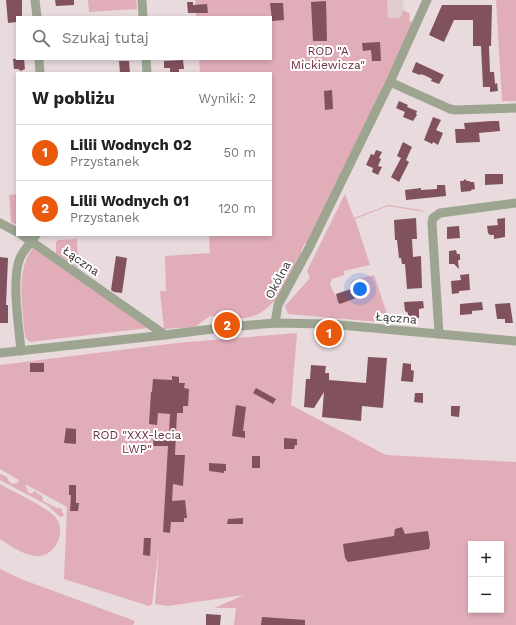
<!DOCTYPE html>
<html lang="pl">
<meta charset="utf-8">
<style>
body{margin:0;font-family:"Work Sans",sans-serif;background:#f6f6f6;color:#222}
.controls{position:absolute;right:12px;bottom:12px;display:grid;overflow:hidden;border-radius:0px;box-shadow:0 2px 6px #0003}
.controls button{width:36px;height:36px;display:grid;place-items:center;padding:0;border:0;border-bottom:1px solid #e0e0e0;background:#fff;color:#222;font:20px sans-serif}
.you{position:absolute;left:360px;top:289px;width:14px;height:14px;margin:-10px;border:3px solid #fff;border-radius:50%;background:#1a73e8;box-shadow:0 0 0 6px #1a73e833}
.badge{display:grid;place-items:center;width:26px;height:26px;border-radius:50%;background:#ea580c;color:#fff;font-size:13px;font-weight:700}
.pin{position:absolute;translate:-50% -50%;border:2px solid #fff;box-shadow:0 1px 4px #0006}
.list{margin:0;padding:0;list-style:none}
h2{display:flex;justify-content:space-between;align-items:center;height:52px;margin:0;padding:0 16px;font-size:17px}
h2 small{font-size:13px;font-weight:400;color:#767676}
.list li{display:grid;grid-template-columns:26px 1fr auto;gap:12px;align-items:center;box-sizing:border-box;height:56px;padding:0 16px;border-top:1px solid #e0e0e0}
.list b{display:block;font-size:15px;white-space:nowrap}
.list p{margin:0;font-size:13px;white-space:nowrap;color:#767676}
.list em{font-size:13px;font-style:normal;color:#767676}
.icon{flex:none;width:22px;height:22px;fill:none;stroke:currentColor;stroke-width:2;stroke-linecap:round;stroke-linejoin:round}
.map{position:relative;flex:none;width:516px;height:625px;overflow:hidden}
.search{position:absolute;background:#fff;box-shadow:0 2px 6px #0003;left:16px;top:16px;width:256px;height:44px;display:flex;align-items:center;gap:10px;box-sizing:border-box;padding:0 14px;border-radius:0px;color:#767676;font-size:15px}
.panel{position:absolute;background:#fff;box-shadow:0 2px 6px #0003;left:16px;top:72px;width:256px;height:164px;border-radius:0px}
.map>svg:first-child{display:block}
</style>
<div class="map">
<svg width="516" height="625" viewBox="0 0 516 625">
<rect width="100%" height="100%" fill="#e8dadd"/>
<path fill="#e0cbce" d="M387,0H402L404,5L400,18H388Z"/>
<g fill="#e1adb9" fill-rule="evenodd">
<path d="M88,0H136L137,9L89,12Z"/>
<path d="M195,0H387L388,18H400L403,10L410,14L409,21L413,22L309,244L305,243L301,251L302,253L275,302H273C255,323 235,319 210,316L195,327L164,329L160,291H166L165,256L210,253L209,235H271V73H200L199,59H271V17H196Z"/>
<path d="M496,0H516V101H502Z"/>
<path d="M17,194V225L11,222L9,195Z"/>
<path d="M345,194L354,218L388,205L421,210L425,212L388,206L355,219L370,265L344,271V275L332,279L330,285L340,304L359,297L360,294L357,287L353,288L351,283L353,280L374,275L390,323L288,314L285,306L310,278L307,271Z"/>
<path d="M77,239L78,268L56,253V242L58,240Z"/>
<path d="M33,248L148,328L30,342L25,337C23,311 15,269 33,248Z"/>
<path d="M297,333L291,405L386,455L516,462V625H234L236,608H214L244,595L168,606L155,604L159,547L152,604L149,606L64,579L67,507L25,484L28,492L32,494L34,491L42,496L43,501L57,508H61L64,516L60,517L47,505L0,480V474L7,477L8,480L12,484L17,483L19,480L0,469V365L177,343ZM471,544H501V610H471Z"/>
<path d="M0,484C13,492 48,507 56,518C67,532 55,557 36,556C23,555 11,546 0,539Z"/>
<path d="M0,569L21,579L135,621L133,625H0Z"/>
</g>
<g fill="#81515d">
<path d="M6,0H22V17H17V22L8,23Z"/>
<path d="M55,0H74V5L56,6Z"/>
<path d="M326,1L327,41H313L311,2Z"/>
<path d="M187,2H193V5L207,4L208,13H188Z"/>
<path d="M270,3H283L284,20L272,21Z"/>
<path d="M442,5H492L491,46H489L490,72H494L495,84L497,83L498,91L490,92V87H483L481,46H473V20H454L444,42L429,35Z"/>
<path d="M380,42L381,61H372L371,50L363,51L362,43Z"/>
<path d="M13,59H24L25,69L21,71L18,69H14Z"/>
<path d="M183,60L184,69H179V73H170V68H164V61Z"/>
<path d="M119,61H129L130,73H120Z"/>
<path d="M416,62L444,75L439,84L431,81L432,79L426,76L421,74L420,75L412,72Z"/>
<path d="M332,90L333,109L325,110L324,91Z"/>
<path d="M399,101L408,105L407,107L417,111L416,114L417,115L413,121L403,117L405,112L396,108Z"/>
<path d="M433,117L441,120L436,130L443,133L438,145L433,142L432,144L424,140Z"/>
<path d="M492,121H499L500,131L479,133L480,142L456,143L455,129H465L464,123Z"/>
<path d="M403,142L412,147L406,160L409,162L399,182L391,177L401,158L397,156Z"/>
<path d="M376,150L382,152L379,158L381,159L378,166L382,167L378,175L372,172L373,168L366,165L371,154L374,155Z"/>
<path d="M485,174H503V184L485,185Z"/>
<path d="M465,179L467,181H470V182H474L475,189L471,190V191L461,192L460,181H463Z"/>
<path d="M437,185H445L446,196L406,200L405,190L421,188V190L437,189Z"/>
<path d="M416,218L417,239H412L413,257L421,256L422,288L407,289L405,264H402L401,258H399L397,240H395L394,220Z"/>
<path d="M505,218V237L494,239V235H490L488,233L487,226L498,225L497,219Z"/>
<path d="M459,226L460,238L447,239V227Z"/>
<path d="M456,250L457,254H460V260H458L459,269L454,264H449V251Z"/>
<path d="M116,256L127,258L122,293L114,292L111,290Z"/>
<path d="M0,257L8,258L6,305H8V323H0Z"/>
<path d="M469,274L470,290L459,291V293L452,294L451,281L461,280L460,275Z"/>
<path d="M357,287L360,294L359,297L340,304L338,302L336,294Z"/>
<path d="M423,301L424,308L419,309V318H408V313L405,311L404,302Z"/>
<path d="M482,302L483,310L472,311V314L460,315V304Z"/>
<path d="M510,303L513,323H505V319H497L495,304Z"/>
<path d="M368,357L387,358L383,408L362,406L361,421L322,417L324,392L314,408L304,407L306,379H310L311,365L326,366L325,373H329V380L366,383Z"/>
<rect x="30" y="363" width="14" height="9"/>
<path d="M403,363L411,364V370L414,371L413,382L401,381Z"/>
<path d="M172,376L179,377V383H185L184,388L189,389L188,406H183V413H177L175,455H185L183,486L173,484L172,501L185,500L187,518H184V522H171L170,533L163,532L168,446H153L154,434L169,435L170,414L158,413L157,425L149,424L151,392H152L153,379L172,380Z"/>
<path d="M256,388L276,399L273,404L253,393Z"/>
<path d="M415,393H423V403L414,402Z"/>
<path d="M236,405L246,407L243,431H245V438L232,436Z"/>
<path d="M451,406H460L459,417L451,416Z"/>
<path d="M66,428L76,429V444L64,443Z"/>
<path d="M284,438L297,439V445H295L294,449H284Z"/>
<rect x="252" y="456" width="8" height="12"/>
<path d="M209,463L226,464V471H224V473L209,471Z"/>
<path d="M69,485H76V503H79L78,511H70L71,495H69Z"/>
<path d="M243,518V524H227L228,519Z"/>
<path d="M402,527L405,534L428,531L430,544L429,549L348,562L345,558L343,544L394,536L395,529Z"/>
<path d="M144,538H151L150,556L143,555Z"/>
<path d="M206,614L221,615L220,625H206Z"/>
<path d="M262,617L305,620V625H261Z"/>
</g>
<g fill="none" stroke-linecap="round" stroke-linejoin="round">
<g stroke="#9da591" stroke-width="9">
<path d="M35,0L37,17"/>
<path d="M142,0L143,17"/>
<path d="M39,59L40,73"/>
<path d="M146,59L147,73"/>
<path d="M390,82L450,109L455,110L516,108"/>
<path d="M0,223L17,232"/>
<path d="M22,235L165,335"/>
<path d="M275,323L278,305L309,248L390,82L427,0"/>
<path d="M439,334L432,223L433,218L440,213L516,203"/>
<path d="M21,351C19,327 11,279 20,258C24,249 31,243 36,235"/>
<path d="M0,353L165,335L228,327L275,323L329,324L516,341"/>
</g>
</g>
<g text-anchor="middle" stroke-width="4" stroke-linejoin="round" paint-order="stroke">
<g font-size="12" fill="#702e42" stroke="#fff">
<text x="328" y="55">ROD "A<tspan x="328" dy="14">Mickiewicza"</tspan></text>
<text x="137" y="439">ROD "XXX-lecia<tspan x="137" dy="14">LWP"</tspan></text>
</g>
<g font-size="12" fill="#353031" stroke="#fff">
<text transform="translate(81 261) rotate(35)" y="4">Łączna</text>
<text transform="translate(278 280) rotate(-62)" y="4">Okólna</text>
<text transform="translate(396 318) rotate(5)" y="4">Łączna</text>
</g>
</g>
</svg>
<div class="controls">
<button>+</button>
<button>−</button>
</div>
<div class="you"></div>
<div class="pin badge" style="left:329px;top:333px">1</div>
<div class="pin badge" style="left:227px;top:325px">2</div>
<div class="search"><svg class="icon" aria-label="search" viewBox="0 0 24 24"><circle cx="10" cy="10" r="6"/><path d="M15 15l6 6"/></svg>Szukaj tutaj</div>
<section class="panel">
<h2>W pobliżu<small>Wyniki: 2</small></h2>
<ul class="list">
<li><span class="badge">1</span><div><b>Lilii Wodnych 02</b><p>Przystanek</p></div><em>50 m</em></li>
<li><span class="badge">2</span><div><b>Lilii Wodnych 01</b><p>Przystanek</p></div><em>120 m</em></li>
</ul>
</section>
</div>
